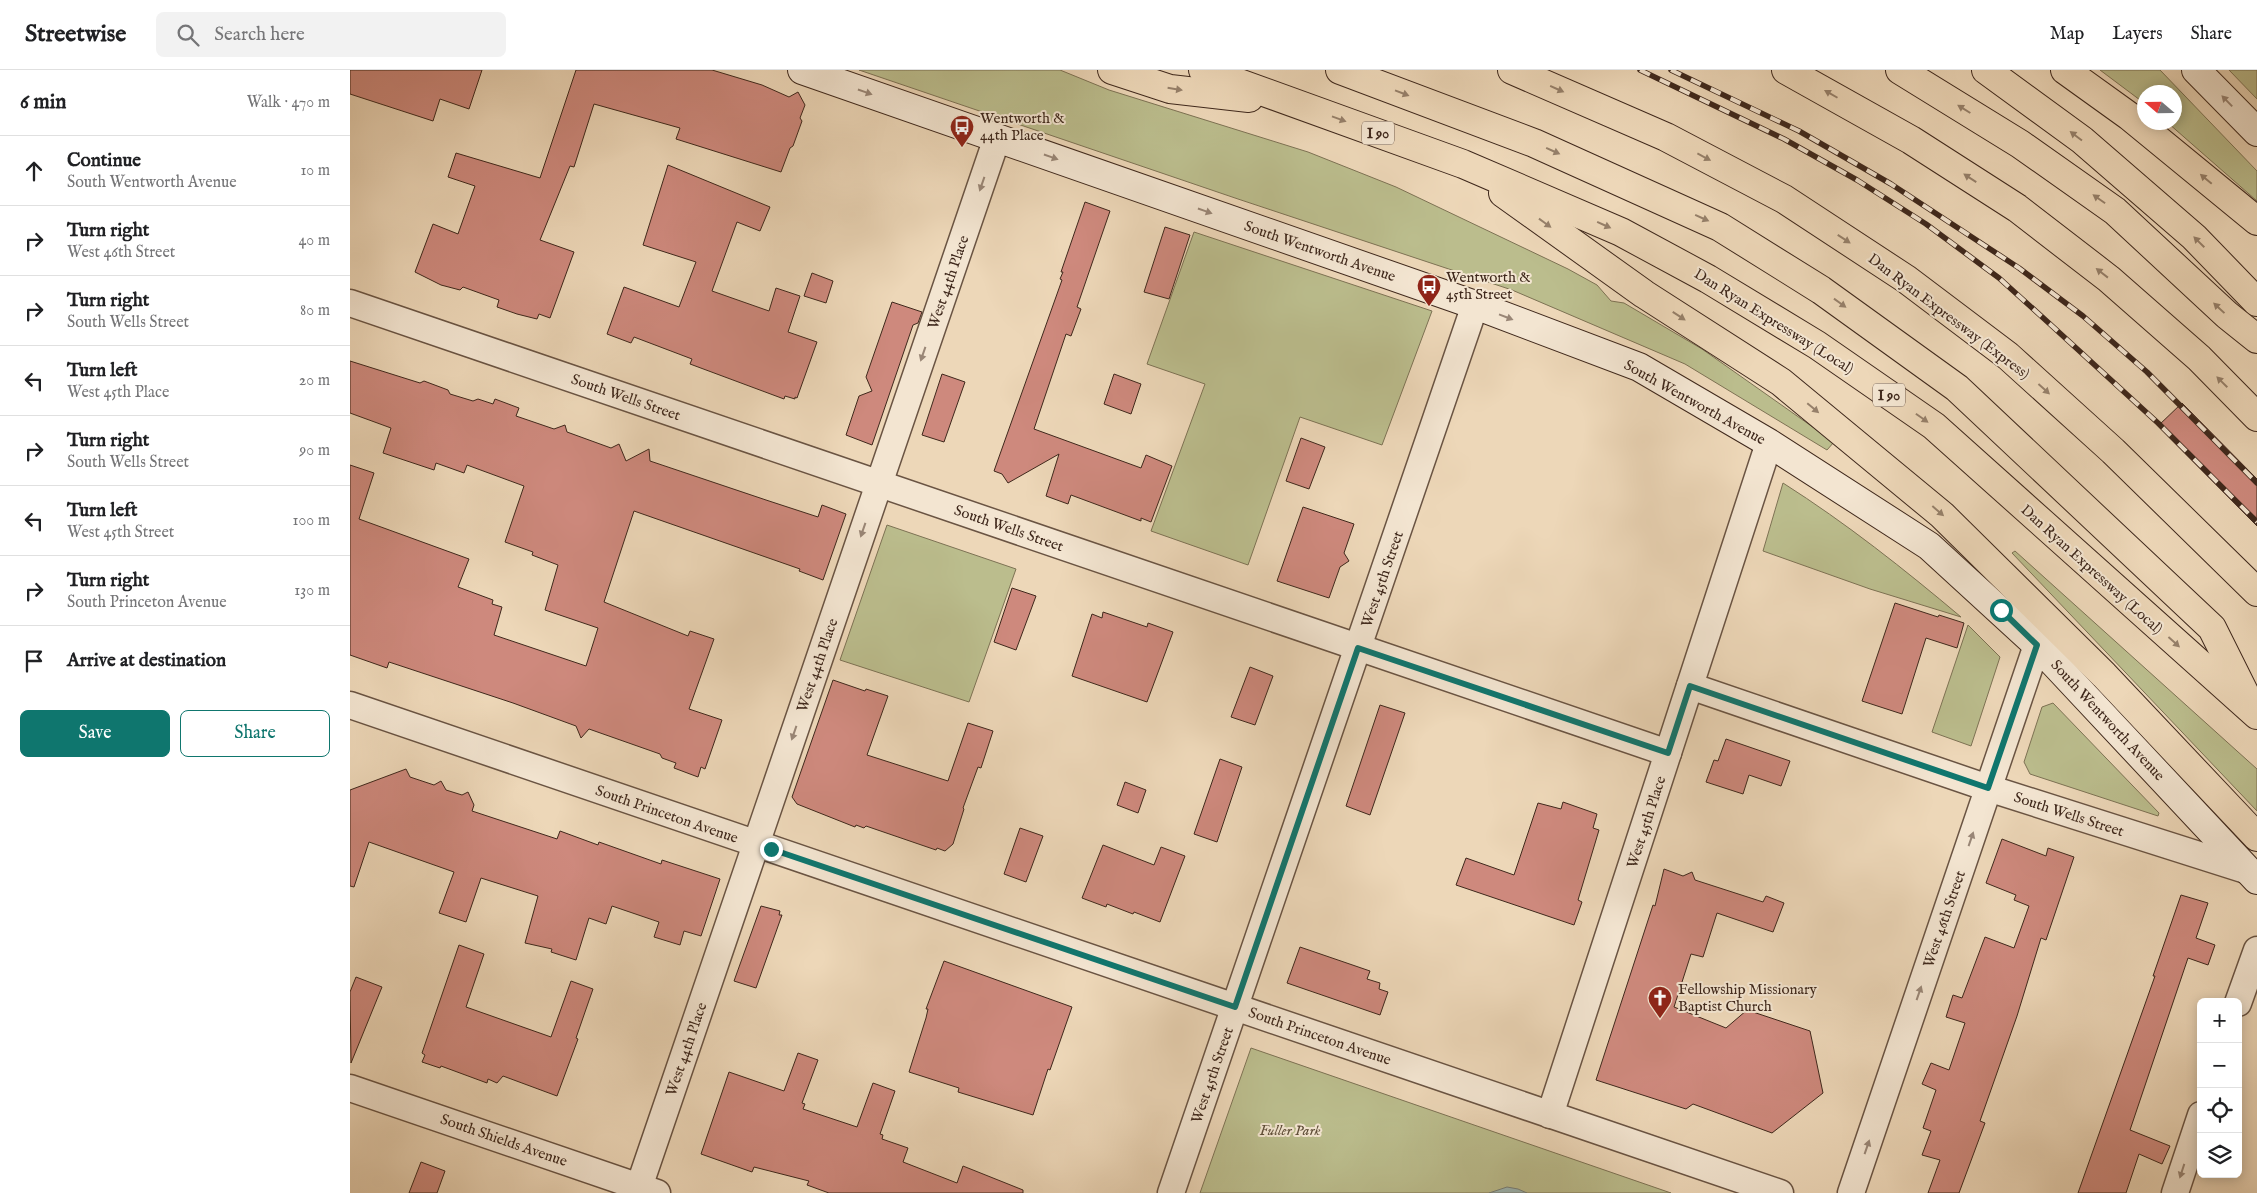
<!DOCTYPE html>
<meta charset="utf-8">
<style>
body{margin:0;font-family:"IM FELL English",serif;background:#f2f2f2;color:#202124}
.controls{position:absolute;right:15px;bottom:15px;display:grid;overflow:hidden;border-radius:8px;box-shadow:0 2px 12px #0003}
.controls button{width:45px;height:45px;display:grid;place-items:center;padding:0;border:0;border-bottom:1px solid #e0e0e0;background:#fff;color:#202124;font:25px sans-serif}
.compass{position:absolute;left:1787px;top:15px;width:45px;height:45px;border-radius:50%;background:#fff;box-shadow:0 2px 12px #0003;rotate:290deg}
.stop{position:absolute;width:15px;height:15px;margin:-11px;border:4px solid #0f766e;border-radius:50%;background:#fff}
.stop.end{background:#0f766e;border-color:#fff;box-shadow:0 1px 5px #0008}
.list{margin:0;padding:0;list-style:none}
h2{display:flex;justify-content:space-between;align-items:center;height:65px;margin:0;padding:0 20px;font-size:21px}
h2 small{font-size:16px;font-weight:400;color:#757577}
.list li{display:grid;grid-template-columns:32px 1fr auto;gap:15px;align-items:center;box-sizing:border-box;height:70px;padding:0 20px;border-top:1px solid #e0e0e0}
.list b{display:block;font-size:19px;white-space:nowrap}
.list p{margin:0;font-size:16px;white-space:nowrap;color:#757577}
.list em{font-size:16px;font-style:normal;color:#757577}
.actions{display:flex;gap:10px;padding:15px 20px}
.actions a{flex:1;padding:11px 0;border:1px solid #0f766e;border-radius:8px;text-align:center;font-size:18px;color:#0f766e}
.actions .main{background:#0f766e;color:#fff}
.icon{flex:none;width:28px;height:28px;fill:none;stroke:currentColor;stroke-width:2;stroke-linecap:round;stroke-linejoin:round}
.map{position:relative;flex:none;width:1907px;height:1123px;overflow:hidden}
header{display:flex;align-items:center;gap:30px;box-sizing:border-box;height:70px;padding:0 25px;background:#fff;border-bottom:1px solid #e0e0e0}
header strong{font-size:24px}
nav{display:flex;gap:28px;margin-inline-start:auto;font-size:18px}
.search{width:350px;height:45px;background:#f2f2f2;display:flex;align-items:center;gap:12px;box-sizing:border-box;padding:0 18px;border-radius:8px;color:#757577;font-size:19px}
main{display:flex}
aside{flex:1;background:#fff}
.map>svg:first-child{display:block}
</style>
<header>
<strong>Streetwise</strong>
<div class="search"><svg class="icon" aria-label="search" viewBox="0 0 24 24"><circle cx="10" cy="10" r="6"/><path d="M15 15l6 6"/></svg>Search here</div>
<nav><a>Map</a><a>Layers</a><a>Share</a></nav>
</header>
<main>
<aside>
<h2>6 min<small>Walk · 470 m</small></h2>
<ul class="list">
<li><svg class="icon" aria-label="ahead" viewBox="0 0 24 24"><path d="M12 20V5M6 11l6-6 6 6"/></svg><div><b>Continue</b><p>South Wentworth Avenue</p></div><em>10 m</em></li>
<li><svg class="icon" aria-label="right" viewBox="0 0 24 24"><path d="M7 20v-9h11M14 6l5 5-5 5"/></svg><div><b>Turn right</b><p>West 46th Street</p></div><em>40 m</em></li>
<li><svg class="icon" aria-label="right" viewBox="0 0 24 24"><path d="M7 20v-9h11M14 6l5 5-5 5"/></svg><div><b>Turn right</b><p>South Wells Street</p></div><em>80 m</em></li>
<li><svg class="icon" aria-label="left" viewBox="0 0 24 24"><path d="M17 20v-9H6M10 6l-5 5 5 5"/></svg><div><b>Turn left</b><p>West 45th Place</p></div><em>20 m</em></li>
<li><svg class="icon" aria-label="right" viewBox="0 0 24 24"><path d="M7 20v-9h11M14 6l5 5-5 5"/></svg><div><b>Turn right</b><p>South Wells Street</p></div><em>90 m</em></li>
<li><svg class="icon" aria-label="left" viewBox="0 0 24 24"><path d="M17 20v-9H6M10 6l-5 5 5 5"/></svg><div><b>Turn left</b><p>West 45th Street</p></div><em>100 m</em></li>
<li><svg class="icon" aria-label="right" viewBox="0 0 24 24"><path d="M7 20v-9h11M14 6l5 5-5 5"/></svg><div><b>Turn right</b><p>South Princeton Avenue</p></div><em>130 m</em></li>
<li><svg class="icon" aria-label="arrive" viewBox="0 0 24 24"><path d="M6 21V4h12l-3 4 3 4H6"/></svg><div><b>Arrive at destination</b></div></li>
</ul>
<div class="actions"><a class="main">Save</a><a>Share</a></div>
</aside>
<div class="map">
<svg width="1907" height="1123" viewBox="0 0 1907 1123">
<rect width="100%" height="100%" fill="#edd7b8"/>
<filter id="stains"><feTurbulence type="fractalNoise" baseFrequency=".004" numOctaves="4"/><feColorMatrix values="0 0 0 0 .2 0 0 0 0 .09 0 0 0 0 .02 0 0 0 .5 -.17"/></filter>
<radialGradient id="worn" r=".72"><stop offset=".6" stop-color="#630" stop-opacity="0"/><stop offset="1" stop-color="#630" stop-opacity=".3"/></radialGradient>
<g fill="#bbbd8d" stroke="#7d7254">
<path d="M509,0H710L759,20L958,82L1046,117L1218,199L1247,215L1261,231L1274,233L1352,279L1484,372L1477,380L1335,294L1162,220L888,129Z"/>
<path d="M1750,0H1810L1907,101V131L1818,53L1824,52V22H1794V33Z"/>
<path d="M1879,0H1907V29Z"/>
<path d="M844,162L1082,241L1032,375L950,347L898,495L801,461L855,314L797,294Z"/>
<path d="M1433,413C1496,453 1554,499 1611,547L1520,519L1413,481Z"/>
<path d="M537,455L666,499L619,632L490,590Z"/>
<path d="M1665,481L1907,699V741L1662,483Z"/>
<path d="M1618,555L1650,587L1621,676L1582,662Z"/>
<path d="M1703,633L1809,743L1808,746L1680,704L1674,692L1692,637Z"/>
<path d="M901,978L1321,1123H850Z"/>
</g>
<path fill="#9bb8b7" stroke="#767e79" d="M1157,1117L1168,1119L1177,1123H1139Z"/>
<g fill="#ce897d" stroke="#3f281c">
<path d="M0,0H132L119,39L90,29L83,51L0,24Z"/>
<path d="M226,0H362L412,15L439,27L448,22L455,35L450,48L452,51L443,76L440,78L431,102L326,69L330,58L244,34L224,97L220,96L190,170L224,182L200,248L189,244L187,249L167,244L147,237L149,230L113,217L110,220L91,215L65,202L83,154L108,164L125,116L98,107L106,83L190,108Z"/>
<path d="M318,95L420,137L410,161L387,152L362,221L419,241L426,218L450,226L438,262L467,272L447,328L445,327V329L435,326L434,329L340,294L342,289L284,267L281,273L257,264L274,217L329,237L346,192L293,175Z"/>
<path d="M735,132L760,141L727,237L731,239L721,266L716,264L684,359L791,398L796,385L822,396L801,452L791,448V451L721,425L718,434L696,426L709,384L658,413L652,404L644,401L712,210L710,209L713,202H711Z"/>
<path d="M815,157L840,165L819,229L794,222Z"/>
<path d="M462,203L483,211L476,233L454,226Z"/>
<path d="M542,232L572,242L568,253L563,255L522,375L496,365L509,326L522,321L516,307Z"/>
<path d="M0,291L70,313L74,311L98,320L100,324L123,331L128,329L143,334L145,329L169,338L166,346L204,359L215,355L217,362L261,378L269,374L276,391L299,379L300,391L416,430L468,447L472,435L496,444L473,510L449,501L450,499L284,441L254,532L338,566L340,561L364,569L339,639L372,650L355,699L351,697L348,707L324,698L326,693L312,688L310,684L239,659L231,668L226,656L163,633L39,592L37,598L0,585V395L24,403L9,449L119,489L108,517L143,530L142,534L152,537L144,565L236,596L248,558L195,540L208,495L182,485L183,482L155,472L174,416L117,395L114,403L86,393L84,400L33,383L41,358L0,343Z"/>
<path d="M592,304L615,312L594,372L572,365Z"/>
<path d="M764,304L791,314L781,344L754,334Z"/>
<path d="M1832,333L1907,409V456L1808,356Z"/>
<path d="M951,368L975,377L959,419L936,411Z"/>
<path d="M953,437L1004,454L994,483L999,491L990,497L979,528L927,511Z"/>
<path d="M662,518L686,526L666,580L644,572Z"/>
<path d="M1545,533L1588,547L1589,545L1614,553L1607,578L1576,568L1552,644L1512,631Z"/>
<path d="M753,542L797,557L798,553L823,562L797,632L722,606L742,544L752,548Z"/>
<path d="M900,597L923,606L905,655L881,647Z"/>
<path d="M483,610L515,621L516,619L538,626L517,685L598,711L618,653L643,661L631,698L628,697L613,738L614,739L603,774L595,781L587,778L586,780L516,756L514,758L506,755L505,757L447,734L442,727Z"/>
<path d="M1030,635L1055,643L1020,745L996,736Z"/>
<path d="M1376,669L1440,691L1431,716L1399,705L1393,724L1356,712L1364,690L1368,691Z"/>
<path d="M870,689L892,697L867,772L844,764Z"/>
<path d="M56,699L60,707L84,715L91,711L96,720L112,725L118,722L124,735L122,741L207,769L210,761L248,775L249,772L311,794L312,790L370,809L351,866L334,861L330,875L304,867L309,852L262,836L256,854L239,848L226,890L201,882L202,879L175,873L188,826L131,808L116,852L89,843L104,802L19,772L4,817L0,816V720Z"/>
<path d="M775,712L796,720L788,743L767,735Z"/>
<path d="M1213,732L1247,744L1243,758L1249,760L1228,830L1232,832L1224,855L1106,815L1116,788L1164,805L1188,733L1211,739Z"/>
<path d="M670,758L693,766L676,812L654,804Z"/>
<path d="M1652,769L1696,786L1698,778L1724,787L1696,870L1691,868L1667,946L1630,1051L1635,1053L1609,1123H1578L1590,1090L1572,1085L1581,1061L1573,1058L1586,1020L1572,1014L1581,993L1599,1000L1615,953L1596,947L1603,925L1612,928L1635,867L1664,878L1679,836L1664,830L1666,825L1636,813Z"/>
<path d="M753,775L804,795L811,777L835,786L810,852L784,842L783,844L757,834L756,837L732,828Z"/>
<path d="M1314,799L1333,806L1342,802L1345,810L1413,832L1416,826L1434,833L1423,862L1367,843L1353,887L1341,884L1324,937L1376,958L1397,940L1460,961L1473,1023L1422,1063L1343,1034L1336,1039L1246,1010L1303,835L1305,836Z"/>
<path d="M1831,825L1858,833L1846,868L1865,875L1858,895L1838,888L1780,1060L1820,1076L1812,1094L1789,1084L1776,1123H1728L1805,906H1803Z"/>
<path d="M411,836L430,841L429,845H432L406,918L384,911Z"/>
<path d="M109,875L134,884L116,937L201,967L221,911L243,919L226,968L228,969L207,1026L153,1006L147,1013L138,1009L137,1013L91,996L90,998L72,992L75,985L72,983Z"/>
<path d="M950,877L1020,901L1017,909L1030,913L1029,919L1038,922L1030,945L937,913Z"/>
<path d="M594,891L722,937L700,1000L698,999L683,1045L608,1022L609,1018L559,1002L576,948L578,939H576Z"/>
<path d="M6,907L32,917L1,993L0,922Z"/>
<path d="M448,983L468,990L452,1033L455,1034L453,1039L507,1057L523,1013L545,1021L530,1064L533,1065L532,1069L558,1078L553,1092L607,1113L613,1096L673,1120V1123H479L457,1115L459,1111L404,1097L402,1102L351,1084L379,1002L434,1021Z"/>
<path d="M71,1092L95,1101L87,1123H59Z"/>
</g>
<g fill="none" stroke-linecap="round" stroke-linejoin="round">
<defs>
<g id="minor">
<path d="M0,233L1318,683"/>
<path d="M1340,616L1638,718L1899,801"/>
<path d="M0,635L1430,1123"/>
<path d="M1888,933L1907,880"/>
<path d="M0,1018L307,1123"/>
<path d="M1200,1045L1419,373"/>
<path d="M287,1123L647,68"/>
<path d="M821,1123L1125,235"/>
<path d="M1501,1123L1687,575"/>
<path d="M1825,1123L1851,1045"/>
</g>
<g id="secondary">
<path d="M452,0L1125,235L1289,297L1419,373L1579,476L1687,575L1907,810"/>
<path d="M1846,0L1907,62"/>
</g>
<g id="motorway">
<path d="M762,0L820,19L899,28"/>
<path d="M853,0L1113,94L1271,162L1358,209L1467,275L1584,356L1907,645"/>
<path d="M990,0L1184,73L1370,157L1471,220L1607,318L1862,558L1898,630"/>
<path d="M1162,0L1316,67L1434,129L1556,209L1658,286L1763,381L1907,522"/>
<path d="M1436,0L1561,70L1667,138L1759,209L1849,288L1907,347"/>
<path d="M1550,0L1670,74L1765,141L1877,245L1907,269"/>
<path d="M1636,0L1732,70L1844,167L1907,232"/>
<path d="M1715,0L1779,46L1907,151"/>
<path d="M1153,123L1294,224L1431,312L1592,445L1754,605L1907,767"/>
</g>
</defs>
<use href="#minor" stroke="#6a5443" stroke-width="29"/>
<use href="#secondary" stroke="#3f281c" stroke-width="30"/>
<use href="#motorway" stroke="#3f281c" stroke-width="30"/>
<use href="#minor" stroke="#f3e5d1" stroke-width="26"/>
<use href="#secondary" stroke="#f3e5d1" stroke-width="28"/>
<use href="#motorway" stroke="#edd7b8" stroke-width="28"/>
<defs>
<g id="rail">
<path d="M1290,0L1434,69L1507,110L1576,154L1649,208L1701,255L1808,353L1907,452"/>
<path d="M1321,0L1449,61L1541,114L1669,198L1733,246L1797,302L1907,413"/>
</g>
</defs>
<use href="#rail" stroke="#3f281c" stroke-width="5.5"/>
<use href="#rail" stroke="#f3e5d1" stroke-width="4" stroke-dasharray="11" stroke-linecap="butt"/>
</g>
<defs><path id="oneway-solid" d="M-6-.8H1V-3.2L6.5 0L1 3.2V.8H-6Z" transform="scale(1.25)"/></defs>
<g fill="#96806a">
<use href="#oneway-solid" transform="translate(825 19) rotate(9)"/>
<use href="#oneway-solid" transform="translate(1207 19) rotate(24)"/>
<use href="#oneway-solid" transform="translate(1052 23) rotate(21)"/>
<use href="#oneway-solid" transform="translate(1481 24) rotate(-150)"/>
<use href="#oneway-solid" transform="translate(1614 39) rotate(-148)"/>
<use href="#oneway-solid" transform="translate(989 49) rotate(20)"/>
<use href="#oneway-solid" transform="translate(1726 66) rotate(-143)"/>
<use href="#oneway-solid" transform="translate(1203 81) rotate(24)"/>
<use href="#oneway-solid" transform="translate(1354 87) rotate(28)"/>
<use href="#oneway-solid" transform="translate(1620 108) rotate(-147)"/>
<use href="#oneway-solid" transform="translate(1856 109) rotate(-140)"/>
<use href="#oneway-solid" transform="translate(1749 129) rotate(-145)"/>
<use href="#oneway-solid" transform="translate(1352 148) rotate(24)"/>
<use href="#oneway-solid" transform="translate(1195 153) rotate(36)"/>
<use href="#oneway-solid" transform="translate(1254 155) rotate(24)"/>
<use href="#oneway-solid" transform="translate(1494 169) rotate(33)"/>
<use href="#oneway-solid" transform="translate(1849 172) rotate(-135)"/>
<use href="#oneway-solid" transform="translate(1752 203) rotate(-142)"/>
<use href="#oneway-solid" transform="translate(1490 233) rotate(36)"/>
<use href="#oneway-solid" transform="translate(1869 238) rotate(-137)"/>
<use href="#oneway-solid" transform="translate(1329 246) rotate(33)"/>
<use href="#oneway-solid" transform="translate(1872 312) rotate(-135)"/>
<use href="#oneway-solid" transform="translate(1694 319) rotate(42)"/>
<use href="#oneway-solid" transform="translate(1463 338) rotate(40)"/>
<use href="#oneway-solid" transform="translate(1572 348) rotate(35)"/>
<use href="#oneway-solid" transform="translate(1588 441) rotate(41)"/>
<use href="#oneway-solid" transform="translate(1824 572) rotate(42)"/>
</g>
<g fill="#998676">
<use href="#oneway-solid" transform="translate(515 22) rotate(19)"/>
<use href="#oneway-solid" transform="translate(1877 31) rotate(-134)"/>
<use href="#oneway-solid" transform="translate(701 87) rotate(19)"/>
<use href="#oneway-solid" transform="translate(632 114) rotate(109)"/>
<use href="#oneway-solid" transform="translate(855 141) rotate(19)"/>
<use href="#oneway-solid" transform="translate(1156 247) rotate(21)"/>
<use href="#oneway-solid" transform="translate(573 284) rotate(109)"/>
<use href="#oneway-solid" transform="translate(513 460) rotate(109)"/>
<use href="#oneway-solid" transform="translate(444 663) rotate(109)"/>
<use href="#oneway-solid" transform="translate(1621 769) rotate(-71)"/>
<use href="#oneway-solid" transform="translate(1569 923) rotate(-71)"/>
<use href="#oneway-solid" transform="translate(1517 1077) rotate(-71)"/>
<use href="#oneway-solid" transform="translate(1832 1101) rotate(108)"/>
</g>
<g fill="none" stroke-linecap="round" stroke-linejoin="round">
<path stroke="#0f766e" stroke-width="6" d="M421,779L885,937L1008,578L1318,683L1340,616L1638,718L1687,575L1651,540"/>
</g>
<defs>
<symbol id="bus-pin" viewBox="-11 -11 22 30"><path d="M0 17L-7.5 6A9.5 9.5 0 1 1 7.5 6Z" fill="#8f2418" stroke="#f3e5d1"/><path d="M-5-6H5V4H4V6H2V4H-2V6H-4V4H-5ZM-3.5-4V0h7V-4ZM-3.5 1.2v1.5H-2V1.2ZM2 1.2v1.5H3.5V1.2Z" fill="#fff"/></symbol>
<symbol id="church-pin" viewBox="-11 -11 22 30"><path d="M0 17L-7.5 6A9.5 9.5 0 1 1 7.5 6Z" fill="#8f2418" stroke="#f3e5d1"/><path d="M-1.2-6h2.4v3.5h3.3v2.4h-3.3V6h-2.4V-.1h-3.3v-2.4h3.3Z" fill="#fff"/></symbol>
</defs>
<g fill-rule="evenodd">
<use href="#bus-pin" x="598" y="43" width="28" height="38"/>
<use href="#bus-pin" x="1065" y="202" width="28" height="38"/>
<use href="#church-pin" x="1296" y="914" width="28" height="38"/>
</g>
<g text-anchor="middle" stroke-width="4" stroke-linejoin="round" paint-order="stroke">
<g fill="#f3e5d1" stroke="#756152" stroke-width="1">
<rect x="1012" y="51.5" width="32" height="23" rx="4"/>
<rect x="1523" y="313.5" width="32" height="23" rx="4"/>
</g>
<g font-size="14" font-weight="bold" fill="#3f281c">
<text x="1028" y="68">I 90</text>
<text x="1539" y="330">I 90</text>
</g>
<g font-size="15" fill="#3f281c" stroke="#f3e5d1" text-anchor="start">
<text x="630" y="53">Wentworth &amp;<tspan x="630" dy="17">44th Place</tspan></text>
<text x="1096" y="212">Wentworth &amp;<tspan x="1096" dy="17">45th Street</tspan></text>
<text x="1328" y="924">Fellowship Missionary<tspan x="1328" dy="17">Baptist Church</tspan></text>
</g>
<g font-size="15" fill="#3f281c" stroke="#f3e5d1">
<text transform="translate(970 181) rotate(19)" y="5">South Wentworth Avenue</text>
<text transform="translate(598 212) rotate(-71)" y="5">West 44th Place</text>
<text transform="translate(1599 246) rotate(37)" y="5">Dan Ryan Expressway (Express)</text>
<text transform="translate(1424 251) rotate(32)" y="5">Dan Ryan Expressway (Local)</text>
<text transform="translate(276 327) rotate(19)" y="5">South Wells Street</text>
<text transform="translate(1345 332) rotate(29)" y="5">South Wentworth Avenue</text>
<text transform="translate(659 458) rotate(19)" y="5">South Wells Street</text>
<text transform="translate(1742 499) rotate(42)" y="5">Dan Ryan Expressway (Local)</text>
<text transform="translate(1032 509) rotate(-71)" y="5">West 45th Street</text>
<text transform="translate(467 595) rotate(-71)" y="5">West 44th Place</text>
<text transform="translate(1758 650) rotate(47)" y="5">South Wentworth Avenue</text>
<text transform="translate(317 744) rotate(19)" y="5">South Princeton Avenue</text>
<text transform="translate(1719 744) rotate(18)" y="5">South Wells Street</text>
<text transform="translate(1296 752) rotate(-72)" y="5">West 45th Place</text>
<text transform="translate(1594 849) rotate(-71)" y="5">West 46th Street</text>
<text transform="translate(970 966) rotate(19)" y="5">South Princeton Avenue</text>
<text transform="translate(336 979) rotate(-71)" y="5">West 44th Place</text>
<text transform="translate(862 1005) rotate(-71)" y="5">West 45th Street</text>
<text transform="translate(154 1070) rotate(19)" y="5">South Shields Avenue</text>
</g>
<g font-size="15" font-style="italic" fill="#5e4d38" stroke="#f3e5d1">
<text x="940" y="1065">Fuller Park</text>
</g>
</g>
<rect width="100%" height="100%" filter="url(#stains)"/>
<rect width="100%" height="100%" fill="url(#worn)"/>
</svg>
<div class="controls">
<button>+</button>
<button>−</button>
<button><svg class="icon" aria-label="locate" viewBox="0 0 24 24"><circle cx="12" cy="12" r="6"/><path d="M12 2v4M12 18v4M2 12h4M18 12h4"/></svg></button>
<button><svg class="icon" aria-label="layers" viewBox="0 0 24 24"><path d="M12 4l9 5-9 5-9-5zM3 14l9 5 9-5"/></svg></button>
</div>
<svg class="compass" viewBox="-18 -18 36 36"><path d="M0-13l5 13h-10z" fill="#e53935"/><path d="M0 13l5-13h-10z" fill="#757577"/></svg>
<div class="stop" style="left:1651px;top:540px"></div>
<div class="stop end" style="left:421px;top:779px"></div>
</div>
</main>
